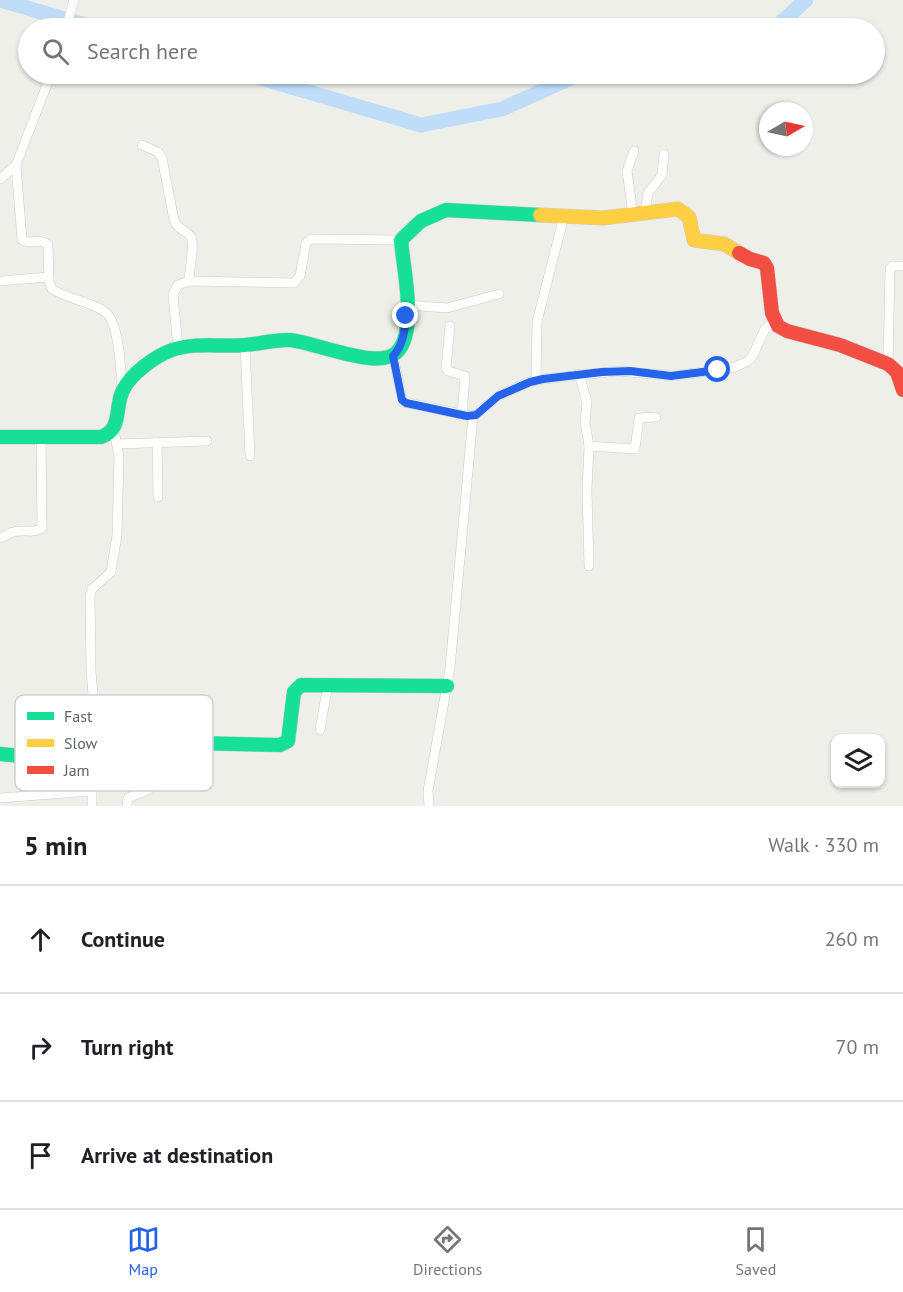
<!DOCTYPE html>
<meta charset="utf-8">
<style>
body{margin:0;font-family:"PT Sans",sans-serif;background:#f6f6f6;color:#202124}
.controls{position:absolute;right:18px;bottom:18px;display:grid;overflow:hidden;border-radius:12px;box-shadow:0 2px 4px #0004}
.controls button{width:54px;height:54px;display:grid;place-items:center;padding:0;border:0;border-bottom:2px solid #e0e0e0;background:#fff;color:#202124;font:30px sans-serif}
.compass{position:absolute;left:759px;top:102px;width:54px;height:54px;border-radius:50%;background:#fff;box-shadow:0 2px 4px #0004;rotate:81deg}
.stop{position:absolute;width:18px;height:18px;margin:-14px;border:4px solid #2563eb;border-radius:50%;background:#fff}
.stop.end{background:#2563eb;border-color:#fff;box-shadow:0 2px 6px #0008}
.list{margin:0;padding:0;list-style:none}
h2{display:flex;justify-content:space-between;align-items:center;height:78px;margin:0;padding:0 24px;font-size:26px}
h2 small{font-size:20px;font-weight:400;color:#757577}
.list li{display:grid;grid-template-columns:39px 1fr auto;gap:18px;align-items:center;box-sizing:border-box;height:108px;padding:0 24px;border-top:2px solid #e0e0e0}
.list b{display:block;font-size:22px;white-space:nowrap}
.list em{font-size:20px;font-style:normal;color:#757577}
.icon{flex:none;width:33px;height:33px;fill:none;stroke:currentColor;stroke-width:2;stroke-linecap:round;stroke-linejoin:round}
.map{position:relative;flex:none;width:903px;height:806px;overflow:hidden}
.search{position:absolute;background:#fff;box-shadow:0 2px 4px #0004;left:18px;right:18px;top:18px;height:66px;display:flex;align-items:center;gap:15px;box-sizing:border-box;padding:0 21px;border-radius:33px;color:#757577;font-size:22px}
.sheet{height:402px;background:#fff}
nav{display:flex;justify-content:space-around;align-items:center;box-sizing:border-box;height:84px;border-top:2px solid #e0e0e0;background:#fff;font-size:16px;color:#757577}
nav a{display:grid;justify-items:center;gap:3px}
nav .on{color:#2563eb}
.map>svg:first-child{display:block}
</style>
<div class="map">
<svg width="903" height="806" viewBox="0 0 903 806">
<rect width="100%" height="100%" fill="#efefea"/>
<g fill="none" stroke-linecap="round" stroke-linejoin="round">
<g stroke="#bfdcf9" stroke-width="15">
<path d="M0,0L95,28"/>
<path d="M775,28L806,0"/>
<path d="M247,74L421,125L502,109L580,74"/>
</g>
<defs>
<g id="street">
<path d="M66,28L74,0"/>
<path d="M142,145L158,152L162,158L174,220C179,232 186,229 191,237C195,244 189,272 189,281"/>
<path d="M16,165L22,240C30,245 40,237 48,245L49,281L52,289C68,299 88,301 104,311C120,321 121,373 122,391"/>
<path d="M0,179L16,165L51,74"/>
<path d="M645,212L648,193L662,175L664,154"/>
<path d="M633,214L627,171L634,151"/>
<path d="M0,281L49,277"/>
<path d="M407,305L447,308L499,294"/>
<path d="M450,326L446,368L448,371L465,376L462,415"/>
<path d="M245,346L250,456"/>
<path d="M178,349L173,294L178,285L189,281L294,283L300,276L306,243L311,239L401,240"/>
<path d="M393,356L403,402L471,416L478,413L498,396L529,382L543,379L618,371L675,376L735,367L748,361L752,357L765,329L775,322"/>
<path d="M888,364L890,269L892,266H903"/>
<path d="M579,374L587,402L585,422L589,446L587,490L589,566"/>
<path d="M536,380L537,322L564,216"/>
<path d="M157,442L158,497"/>
<path d="M117,444L207,441"/>
<path d="M589,446L635,449L639,418L656,417"/>
<path d="M0,538C6,537 8,533 13,532C23,529 34,534 42,528L41,437"/>
<path d="M320,730L328,684"/>
<path d="M98,757L91,670L90,596L92,589L111,572L117,535L119,457L114,430"/>
<path d="M0,798L92,791"/>
<path d="M92,806V757"/>
<path d="M127,806L128,798L148,790L142,752"/>
<path d="M429,806L428,791L450,668L473,416"/>
</g>
<g id="fast">
<path d="M0,437H101C123,429 114,408 123,390C131,374 155,356 172,350C195,342 221,347 245,345C260,344 275,339 290,340C314,342 379,371 397,352C418,330 403,268 401,240L421,221L446,210L540,215"/>
<path d="M0,754L31,757H103L195,743L280,745L288,741L294,692L301,685L447,686"/>
</g>
<path id="slow" d="M540,215L603,218L678,209L689,217L694,240L724,244L739,253"/>
<path id="jam" d="M739,253L750,259L764,263L767,268L772,313L778,326L787,331L840,345L888,364L897,372L903,390"/>
</defs>
<use href="#street" stroke="#cbcbcb" stroke-width="10"/>
<use href="#fast" stroke="#ccc" stroke-width="15"/>
<use href="#slow" stroke="#ccc" stroke-width="15"/>
<use href="#jam" stroke="#ccc" stroke-width="15"/>
<use href="#street" stroke="#fdfdfc" stroke-width="9"/>
<use href="#fast" stroke="#16e098" stroke-width="14"/>
<use href="#slow" stroke="#ffcf43" stroke-width="14"/>
<use href="#jam" stroke="#f24e42" stroke-width="14"/>
</g>
<g fill="none" stroke-linecap="round" stroke-linejoin="round">
<path stroke="#2563eb" stroke-width="8" d="M406,316C405,330 403,346 393,356L402,400L406,403L467,416L476,415L498,396L530,382L543,379L602,372L630,371L671,376L718,370"/>
</g>
<rect x="15" y="695" width="198" height="96" rx="9" fill="#fff" stroke="#cfd0d2" stroke-width="1.5"/>
<rect x="27" y="712" width="27" height="8" fill="#16e098"/>
<rect x="27" y="739" width="27" height="8" fill="#ffcf43"/>
<rect x="27" y="766" width="27" height="8" fill="#f24e42"/>
<g font-size="16" fill="#5f6268">
<text x="64" y="722">Fast</text>
<text x="64" y="749">Slow</text>
<text x="64" y="776">Jam</text>
</g>
</svg>
<div class="controls">
<button><svg class="icon" aria-label="layers" viewBox="0 0 24 24"><path d="M12 4l9 5-9 5-9-5zM3 14l9 5 9-5"/></svg></button>
</div>
<svg class="compass" viewBox="-18 -18 36 36"><path d="M0-13l5 13h-10z" fill="#e53935"/><path d="M0 13l5-13h-10z" fill="#757577"/></svg>
<div class="stop" style="left:718px;top:370px"></div>
<div class="stop end" style="left:406px;top:316px"></div>
<div class="search"><svg class="icon" aria-label="search" viewBox="0 0 24 24"><circle cx="10" cy="10" r="6"/><path d="M15 15l6 6"/></svg>Search here</div>
</div>
<section class="sheet">
<h2>5 min<small>Walk · 330 m</small></h2>
<ul class="list">
<li><svg class="icon" aria-label="ahead" viewBox="0 0 24 24"><path d="M12 20V5M6 11l6-6 6 6"/></svg><div><b>Continue</b></div><em>260 m</em></li>
<li><svg class="icon" aria-label="right" viewBox="0 0 24 24"><path d="M7 20v-9h11M14 6l5 5-5 5"/></svg><div><b>Turn right</b></div><em>70 m</em></li>
<li><svg class="icon" aria-label="arrive" viewBox="0 0 24 24"><path d="M6 21V4h12l-3 4 3 4H6"/></svg><div><b>Arrive at destination</b></div></li>
</ul>
</section>
<nav>
<a class="on"><svg class="icon" aria-label="map" viewBox="0 0 24 24"><path d="M3 6l6-2 6 2 6-2v14l-6 2-6-2-6 2zM9 4v14M15 6v14"/></svg>Map</a>
<a><svg class="icon" aria-label="directions" viewBox="0 0 24 24"><path d="M12 3l9 9-9 9-9-9zM9 14v-3h6M13 9l2 2-2 2"/></svg>Directions</a>
<a><svg class="icon" aria-label="saved" viewBox="0 0 24 24"><path d="M7 4h10v16l-5-4-5 4z"/></svg>Saved</a>
</nav>
